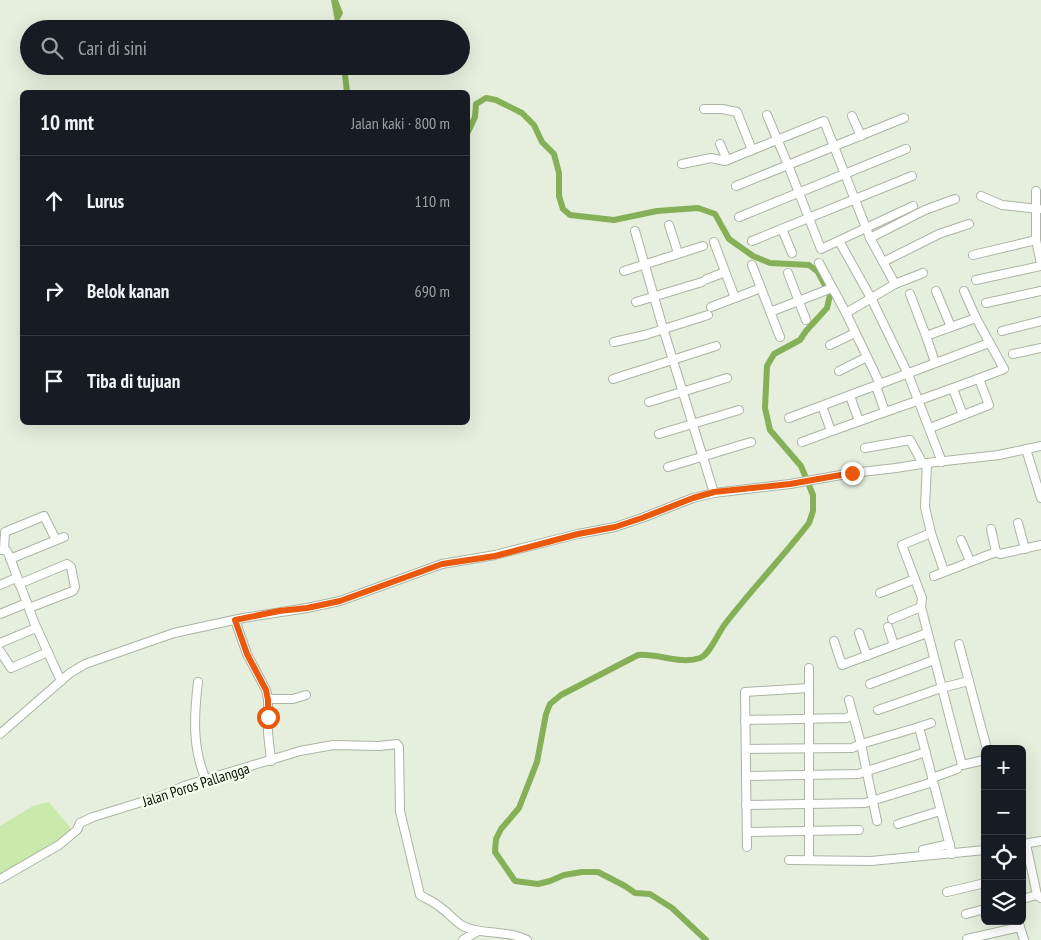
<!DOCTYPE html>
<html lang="id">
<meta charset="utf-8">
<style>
body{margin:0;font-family:"PT Sans Narrow",sans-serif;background:#20242c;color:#f1f3f6}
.controls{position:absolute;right:15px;bottom:15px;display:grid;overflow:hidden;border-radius:8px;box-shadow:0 5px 20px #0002}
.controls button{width:45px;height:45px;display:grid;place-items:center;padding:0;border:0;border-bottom:1px solid #363941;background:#171b24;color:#f1f3f6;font:25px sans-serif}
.stop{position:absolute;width:15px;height:15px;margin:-11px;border:4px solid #ea580c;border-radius:50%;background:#fff}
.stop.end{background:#ea580c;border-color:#fff;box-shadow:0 1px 5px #0008}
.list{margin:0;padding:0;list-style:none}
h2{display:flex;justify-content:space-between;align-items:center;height:65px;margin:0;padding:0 20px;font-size:21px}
h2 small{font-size:16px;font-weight:400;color:#9ea1a6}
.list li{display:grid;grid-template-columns:32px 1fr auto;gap:15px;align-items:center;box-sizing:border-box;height:90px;padding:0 20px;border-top:1px solid #363941}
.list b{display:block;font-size:19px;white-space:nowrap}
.list em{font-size:16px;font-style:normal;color:#9ea1a6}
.icon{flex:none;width:28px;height:28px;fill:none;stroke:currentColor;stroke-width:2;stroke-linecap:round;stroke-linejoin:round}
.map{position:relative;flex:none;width:1041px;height:940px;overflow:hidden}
.search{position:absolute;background:#171b24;box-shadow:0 5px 20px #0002;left:20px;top:20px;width:450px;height:55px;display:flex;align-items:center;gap:12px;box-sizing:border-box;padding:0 18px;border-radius:28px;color:#9ea1a6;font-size:19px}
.panel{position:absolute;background:#171b24;box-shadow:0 5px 20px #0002;left:20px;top:90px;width:450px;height:335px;border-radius:8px}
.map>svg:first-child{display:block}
</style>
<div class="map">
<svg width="1041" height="940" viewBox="0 0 1041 940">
<rect width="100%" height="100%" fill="#e6efde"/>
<path fill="#c9eaaa" d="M49,802L70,827L71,832L61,841L0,878V826L33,806Z"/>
<path fill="#85b057" d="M331,0H338L343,13L336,27Z"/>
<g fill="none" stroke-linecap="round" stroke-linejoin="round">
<g stroke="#85b057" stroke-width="6">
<path d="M344,66L347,92"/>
<path d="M468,132L475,117L476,104L486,98L496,100L522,113L534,125L542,142L554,154L559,173V196L563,209L570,215L614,220L657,211L698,208L715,214L729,239L753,256L770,263L809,265L818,272L830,295L827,308L806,331L800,340L774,354L767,366L765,408L770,430L801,466L813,495V511L809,523C782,558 752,589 725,624C718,633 710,654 700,658C680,665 658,653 638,655L561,695L550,704L546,714L537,762L519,808L501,829L496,839L495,852L515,881L538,884L550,881L564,875L582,872H598L625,886L635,893L650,894L672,908L706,940"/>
</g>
<defs>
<g id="minor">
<path d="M704,109H722L737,112L752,150"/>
<path d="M852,116L861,136"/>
<path d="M904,118L788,165L821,249L913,206"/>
<path d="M720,144L727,160"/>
<path d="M682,164L711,158L725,161L824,121L870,238L895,284"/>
<path d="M736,186L788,165L767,115"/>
<path d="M1036,191V240L1041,264"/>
<path d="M981,196L1002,205L1039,209"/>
<path d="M739,217L906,149"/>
<path d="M669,225L678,253"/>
<path d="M782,229L792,253"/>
<path d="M635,231L663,328L714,493"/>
<path d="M870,238L925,210L955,199"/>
<path d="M752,241L912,176"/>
<path d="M839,241L871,298L908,374L942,462"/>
<path d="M714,242L735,298"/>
<path d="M973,255L1036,240"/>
<path d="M883,262L939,234L969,224"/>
<path d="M819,263L846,313L880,384"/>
<path d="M752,265L780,337"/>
<path d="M624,271L703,246"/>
<path d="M788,273L806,320"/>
<path d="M707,279L725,272"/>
<path d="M976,280L1041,266"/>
<path d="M936,291L951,327"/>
<path d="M910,294L926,336L976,318"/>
<path d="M636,302L702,282"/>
<path d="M986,303L1041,291"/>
<path d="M711,307L761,288"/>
<path d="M770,312L832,288"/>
<path d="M846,313L895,284L923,273"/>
<path d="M1002,331L1041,321"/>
<path d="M926,336L935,362"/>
<path d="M614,342L645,335L708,315"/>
<path d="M830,345L855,333"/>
<path d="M1013,354L1041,348"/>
<path d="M839,371L867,357"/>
<path d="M613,379L716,346"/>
<path d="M876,386L885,412"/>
<path d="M953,389L963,415"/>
<path d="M850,396L859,421"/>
<path d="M649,402L727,378"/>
<path d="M822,406L831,431"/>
<path d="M789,418L989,343"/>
<path d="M930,428L989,405L979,379"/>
<path d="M659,434L739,410"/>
<path d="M802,442C869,417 937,395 1004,369L976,318L964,291"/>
<path d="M865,448L910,440L923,464"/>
<path d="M1026,449L1041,498"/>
<path d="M927,463L925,507L931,533L944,571"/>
<path d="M668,467L751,442"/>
<path d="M1018,523L1025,549"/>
<path d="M991,529L996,552"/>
<path d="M931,533L902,545L922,598L921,607L962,765L985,760"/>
<path d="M961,540L970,561"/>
<path d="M4,549L5,532L44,516L56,540"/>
<path d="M0,550H6L9,555L34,622L61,681"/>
<path d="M10,559L64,537"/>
<path d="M934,576L996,552L1000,554L1041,545"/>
<path d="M19,584L67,564L71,567L75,587L73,591L29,608"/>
<path d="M0,585L16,578"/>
<path d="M880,593L915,579"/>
<path d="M0,614L27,603"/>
<path d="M892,619L921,607"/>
<path d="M235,620L247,654L266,690L268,699V733L271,761"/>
<path d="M888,627L894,645"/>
<path d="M859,633L867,656"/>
<path d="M834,641L842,665L927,633"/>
<path d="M0,643L36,628"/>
<path d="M959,644L987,749"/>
<path d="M0,651L11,668L48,652"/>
<path d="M198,682C194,715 192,748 206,780"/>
<path d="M870,684L934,660"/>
<path d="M268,699H293L306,695"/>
<path d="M878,710L941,688L969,681"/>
<path d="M745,720L846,718L853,715"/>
<path d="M919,727L931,723"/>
<path d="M0,734L70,673L85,664L174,633L243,618L307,608L340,601L442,564L495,555L578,534L615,527L642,518L693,498L714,493L790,484L852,473L896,468L927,463L999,455L1041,446"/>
<path d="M746,749L852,748L861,744L849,700"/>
<path d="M746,776L858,774L926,752"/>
<path d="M932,778L957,769"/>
<path d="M746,805L865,803L933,782"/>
<path d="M877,821L861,744L919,727L952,854"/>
<path d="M898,824L940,811"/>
<path d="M747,832L859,830"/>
<path d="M1023,844L1041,841"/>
<path d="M1026,844L1037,895L1041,898"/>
<path d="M747,847L745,692L809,688"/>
<path d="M923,850L950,844"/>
<path d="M789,860L871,861L985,850"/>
<path d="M809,860V668"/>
<path d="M0,879L59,845L77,830L80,823L93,817L164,795L184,786L300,751L333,745L379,746L397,744L399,747L400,811L420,895C427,899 434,902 440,907C449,913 456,923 465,927C483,935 508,930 527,940"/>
<path d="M947,892L985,883"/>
<path d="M1022,899L1037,895"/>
<path d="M966,914L985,909"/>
<path d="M1018,921L1024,940"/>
<path d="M967,939L1020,927"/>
<path d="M463,940L478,931"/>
</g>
</defs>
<use href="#minor" stroke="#abb4a4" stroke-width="10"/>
<use href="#minor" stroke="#fff" stroke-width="8"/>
</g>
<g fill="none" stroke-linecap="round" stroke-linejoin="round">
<path stroke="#ea580c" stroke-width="6" d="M268,717V700L266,690L247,654L235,620L279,611L307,608L340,601L442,564L495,556L578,534L615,527L642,518L693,498L714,492L790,484L852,473"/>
</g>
<g text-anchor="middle" stroke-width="4.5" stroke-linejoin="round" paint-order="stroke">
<g font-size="15" fill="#0d100a" stroke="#f3fdeb">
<text transform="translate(196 785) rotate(-18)" y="5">Jalan Poros Pallangga</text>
</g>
</g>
</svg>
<div class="controls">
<button>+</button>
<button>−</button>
<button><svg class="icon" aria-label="locate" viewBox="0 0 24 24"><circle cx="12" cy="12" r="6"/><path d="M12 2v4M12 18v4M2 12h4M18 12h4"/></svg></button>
<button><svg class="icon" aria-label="layers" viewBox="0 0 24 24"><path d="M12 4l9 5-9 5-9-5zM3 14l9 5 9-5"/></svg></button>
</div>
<div class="stop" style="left:268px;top:717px"></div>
<div class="stop end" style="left:852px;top:473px"></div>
<div class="search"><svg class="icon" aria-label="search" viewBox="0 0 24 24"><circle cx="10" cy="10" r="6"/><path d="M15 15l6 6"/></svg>Cari di sini</div>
<section class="panel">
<h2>10 mnt<small>Jalan kaki · 800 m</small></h2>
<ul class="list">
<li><svg class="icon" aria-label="ahead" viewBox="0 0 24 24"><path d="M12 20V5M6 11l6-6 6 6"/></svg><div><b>Lurus</b></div><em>110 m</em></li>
<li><svg class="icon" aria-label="right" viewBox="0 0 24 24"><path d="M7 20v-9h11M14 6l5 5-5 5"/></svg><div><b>Belok kanan</b></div><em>690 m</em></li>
<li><svg class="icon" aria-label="arrive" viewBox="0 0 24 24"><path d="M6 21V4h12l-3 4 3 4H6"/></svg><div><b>Tiba di tujuan</b></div></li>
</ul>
</section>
</div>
